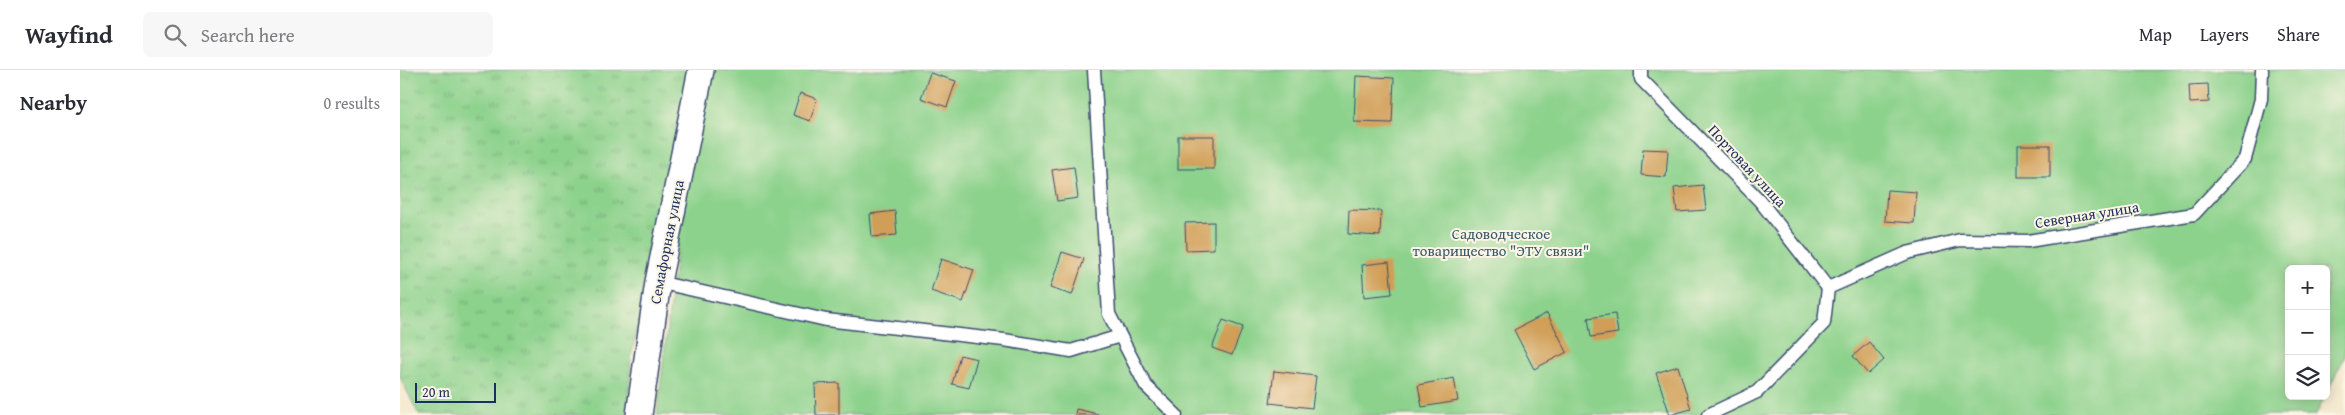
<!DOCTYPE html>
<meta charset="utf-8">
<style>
body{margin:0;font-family:"Gentium Book Plus",serif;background:#f7f7f7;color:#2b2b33}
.controls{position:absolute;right:15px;bottom:15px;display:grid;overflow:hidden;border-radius:8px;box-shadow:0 2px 12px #0003}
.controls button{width:45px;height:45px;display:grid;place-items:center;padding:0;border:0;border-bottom:1px solid #e1e1e2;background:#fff;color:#2b2b33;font:25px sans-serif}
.scale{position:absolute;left:15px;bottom:12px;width:81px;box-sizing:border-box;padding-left:5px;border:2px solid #1b2f5e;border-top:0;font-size:14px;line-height:18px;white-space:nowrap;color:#1b2f5e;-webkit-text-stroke:4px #fcf5e5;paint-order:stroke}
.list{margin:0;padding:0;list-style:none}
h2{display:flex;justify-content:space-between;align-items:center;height:65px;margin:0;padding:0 20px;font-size:21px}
h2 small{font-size:16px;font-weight:400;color:#7c7c81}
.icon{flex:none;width:28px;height:28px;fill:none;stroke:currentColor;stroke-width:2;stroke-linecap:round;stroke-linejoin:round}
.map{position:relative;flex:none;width:1945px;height:345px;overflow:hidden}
header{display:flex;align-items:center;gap:30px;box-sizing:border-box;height:70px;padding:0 25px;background:#fff;border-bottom:1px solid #e1e1e2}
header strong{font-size:24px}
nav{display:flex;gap:28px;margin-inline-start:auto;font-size:18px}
.search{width:350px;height:45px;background:#f7f7f7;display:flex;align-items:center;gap:12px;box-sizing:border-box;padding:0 18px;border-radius:8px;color:#7c7c81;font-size:19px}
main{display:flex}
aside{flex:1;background:#fff}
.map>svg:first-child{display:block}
</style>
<header>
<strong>Wayfind</strong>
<div class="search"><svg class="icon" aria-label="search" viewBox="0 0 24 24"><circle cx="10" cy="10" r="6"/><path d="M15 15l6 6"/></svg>Search here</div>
<nav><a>Map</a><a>Layers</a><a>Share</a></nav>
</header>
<main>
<aside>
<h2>Nearby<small>0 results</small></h2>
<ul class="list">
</ul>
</aside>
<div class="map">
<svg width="1945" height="345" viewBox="0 0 1945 345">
<defs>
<pattern id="grass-tufts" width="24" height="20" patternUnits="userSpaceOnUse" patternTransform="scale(1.25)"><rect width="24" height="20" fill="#8cd28c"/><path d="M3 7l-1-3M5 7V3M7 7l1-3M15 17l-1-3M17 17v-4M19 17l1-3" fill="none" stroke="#72ab76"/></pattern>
</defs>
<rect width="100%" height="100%" fill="#fcf5e5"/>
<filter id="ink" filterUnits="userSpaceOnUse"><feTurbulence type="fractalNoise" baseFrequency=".02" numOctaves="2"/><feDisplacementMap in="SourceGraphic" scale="10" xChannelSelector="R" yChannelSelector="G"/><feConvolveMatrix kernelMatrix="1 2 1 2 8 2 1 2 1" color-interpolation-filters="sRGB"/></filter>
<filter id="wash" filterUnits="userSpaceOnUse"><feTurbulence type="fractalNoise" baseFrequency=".0096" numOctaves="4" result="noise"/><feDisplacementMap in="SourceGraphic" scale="20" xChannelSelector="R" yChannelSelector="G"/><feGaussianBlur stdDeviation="1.12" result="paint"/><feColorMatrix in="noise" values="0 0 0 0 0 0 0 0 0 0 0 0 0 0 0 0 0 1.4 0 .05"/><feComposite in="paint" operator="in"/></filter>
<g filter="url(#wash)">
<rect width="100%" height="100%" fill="#f2e8cc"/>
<path fill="url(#grass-tufts)" stroke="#548075" d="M0,0H299L231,286L228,345H19L0,307Z"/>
<path fill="#8cd28c" stroke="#548075" d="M312,0H1945V286L1926,324V199H1889V326H1925L1916,345H257L288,83Z"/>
<g id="blocks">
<g fill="#d09e56">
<path d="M530,3L556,11L547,37L521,28Z"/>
<path d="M956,6L994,8L992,53L954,52Z"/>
<path d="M1808,14L1809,32L1790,33L1789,15Z"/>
<path d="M400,23L417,29L410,51L393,45Z"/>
<rect x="778" y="66" width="36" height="33"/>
<rect x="1618" y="75" width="32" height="32"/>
<path d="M1243,79L1268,80L1266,107L1241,105Z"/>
<path d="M674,97L678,128L657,131L652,100Z"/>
<path d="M1303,115L1306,140L1277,142L1274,118Z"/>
<path d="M1487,120L1516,122L1514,153L1485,151Z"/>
<path d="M949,140L981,141L980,166L948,164Z"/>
<path d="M495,141L497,165L472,167L470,144Z"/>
<path d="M814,152V179L786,180L785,153Z"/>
<path d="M662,182L684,189L672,225L650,218Z"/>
<path d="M541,189L574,200L563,232L531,221Z"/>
<path d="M989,192L992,224L964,227L962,195Z"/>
<path d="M1147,243L1167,282L1134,299L1114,260Z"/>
<path d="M1215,244L1218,263L1191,267L1188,248Z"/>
<path d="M823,250L843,257L832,285L812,278Z"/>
<path d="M1469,272L1484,290L1468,304L1453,286Z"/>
<path d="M560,285L577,289L569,318L552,314Z"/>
<path d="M1278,296L1291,339L1270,345L1256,303Z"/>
<path d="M874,301L916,306L912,338L870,333Z"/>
<path d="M1054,308L1058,331L1022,337L1018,315Z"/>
<path d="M439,313V345H416L415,314Z"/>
<path d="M676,339L698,344V345H675Z"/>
</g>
</g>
</g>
<g filter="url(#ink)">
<use href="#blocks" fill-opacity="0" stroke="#3b4b6e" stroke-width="1"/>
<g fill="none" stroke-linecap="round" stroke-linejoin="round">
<defs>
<g id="lane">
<path d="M694,0L709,244L746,316L776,345"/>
<path d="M1241,0V9L1360,131L1428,218"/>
<path d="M258,212L426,250L604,270L671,281L720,266"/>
<path d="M1428,218L1507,183L1560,170L1628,171L1794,144L1845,89L1861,29L1862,0"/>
<path d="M1308,345L1357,322L1424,253L1428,218"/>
</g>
<path id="street" d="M239,345L258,212L301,0"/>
</defs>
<use href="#lane" stroke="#3b4b6e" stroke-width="15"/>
<use href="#street" stroke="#3b4b6e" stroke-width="28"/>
<use href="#lane" stroke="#fff" stroke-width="12"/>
<use href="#street" stroke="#fff" stroke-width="25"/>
</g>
</g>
<g text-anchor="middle" stroke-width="4" stroke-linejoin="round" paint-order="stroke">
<g font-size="15" fill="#1b2f5e" stroke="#fcf5e5">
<text transform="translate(1347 96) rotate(47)" y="5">Портовая улица</text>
<text transform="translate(1687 145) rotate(-9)" y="5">Северная улица</text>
<text transform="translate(267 172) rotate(-79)" y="5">Семафорная улица</text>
</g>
<g font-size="15" fill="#37586a" stroke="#fcf5e5">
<text x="1101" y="169">Садоводческое<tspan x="1101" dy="17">товарищество "ЭТУ связи"</tspan></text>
</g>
</g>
</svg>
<div class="controls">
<button>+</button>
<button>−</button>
<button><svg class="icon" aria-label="layers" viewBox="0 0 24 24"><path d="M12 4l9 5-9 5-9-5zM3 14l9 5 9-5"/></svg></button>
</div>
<div class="scale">20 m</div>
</div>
</main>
